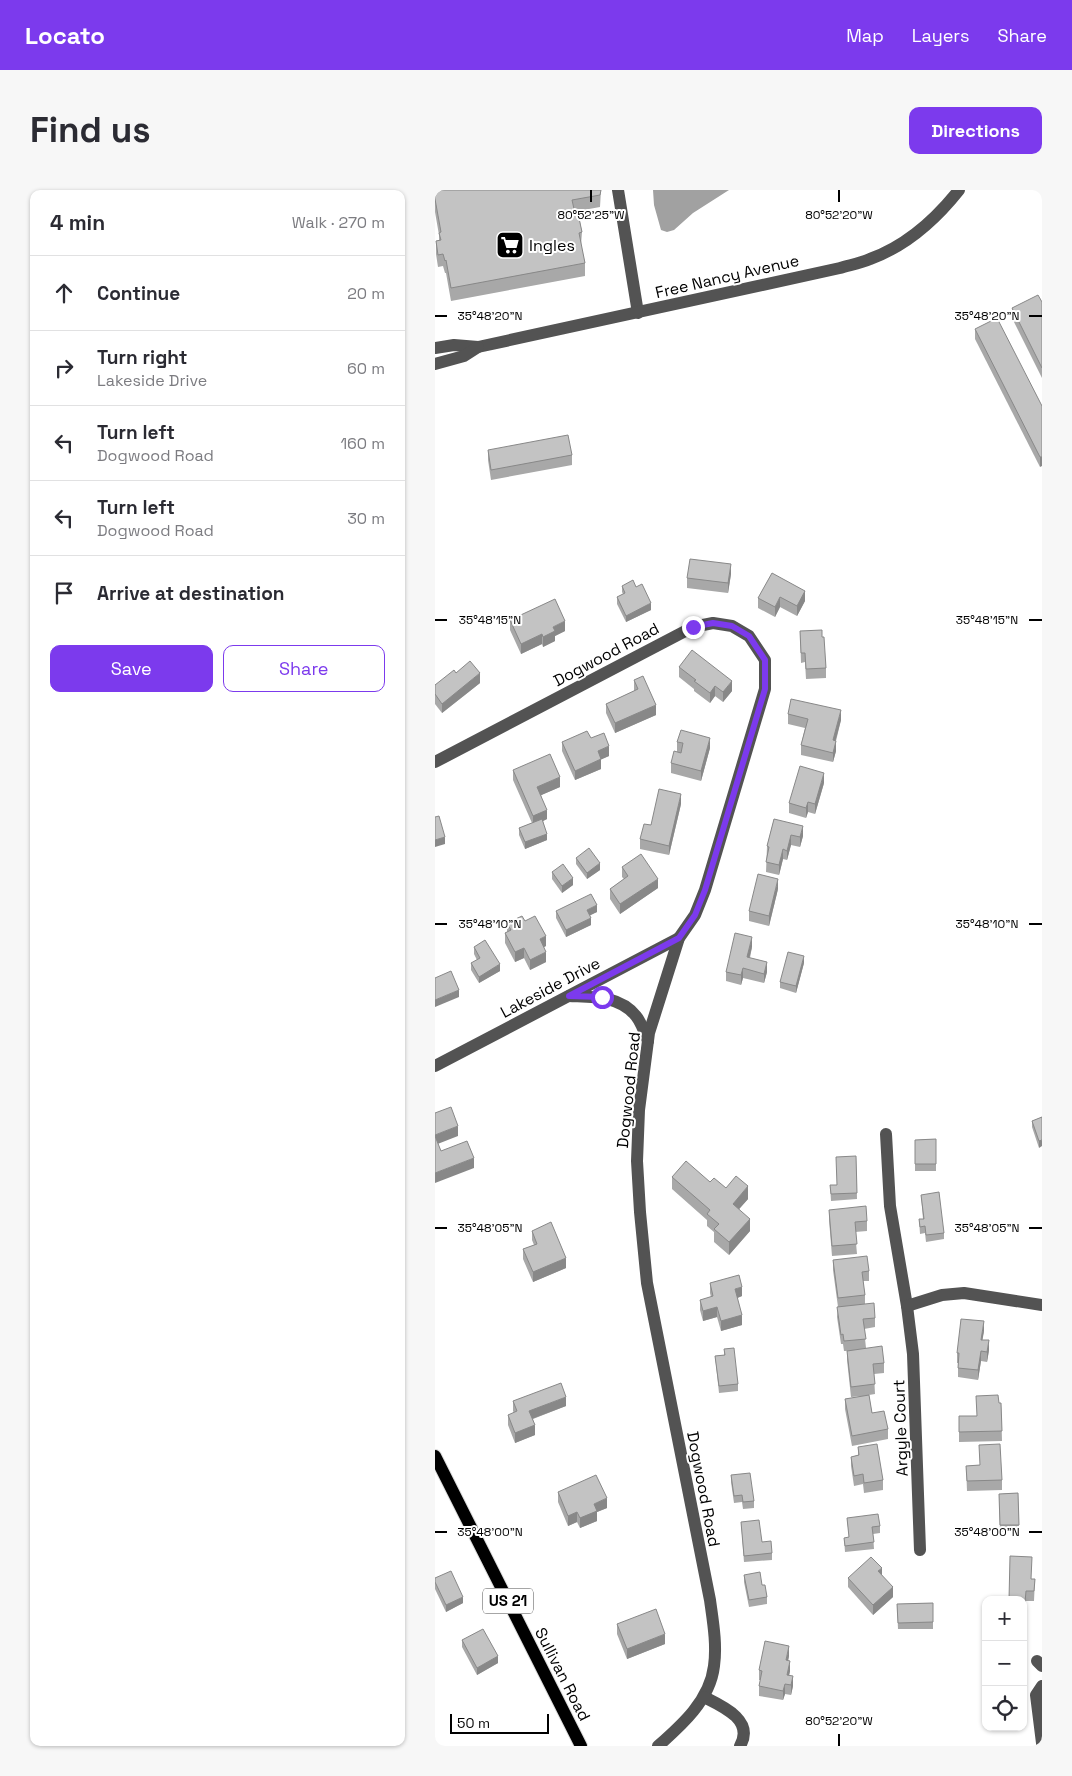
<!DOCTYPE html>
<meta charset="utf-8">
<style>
body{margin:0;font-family:"Space Grotesk",sans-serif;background:#f7f7f7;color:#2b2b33}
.controls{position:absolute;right:15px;bottom:15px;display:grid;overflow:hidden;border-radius:10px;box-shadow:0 1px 4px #0004}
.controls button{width:45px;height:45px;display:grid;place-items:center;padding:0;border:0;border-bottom:1px solid #e1e1e2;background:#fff;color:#2b2b33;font:25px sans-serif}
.scale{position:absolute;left:15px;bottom:12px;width:99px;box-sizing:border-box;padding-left:5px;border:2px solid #000;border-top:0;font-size:14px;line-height:18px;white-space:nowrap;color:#000;-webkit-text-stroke:4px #fff;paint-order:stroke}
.stop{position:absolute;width:15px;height:15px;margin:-11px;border:4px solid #7c3aed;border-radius:50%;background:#fff}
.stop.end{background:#7c3aed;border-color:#fff;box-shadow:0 1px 5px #0008}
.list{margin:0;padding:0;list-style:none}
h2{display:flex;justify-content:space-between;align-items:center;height:65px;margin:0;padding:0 20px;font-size:21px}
h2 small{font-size:16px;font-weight:400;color:#7c7c81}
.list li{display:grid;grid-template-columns:32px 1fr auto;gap:15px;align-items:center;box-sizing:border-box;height:75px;padding:0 20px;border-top:1px solid #e1e1e2}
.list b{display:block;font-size:19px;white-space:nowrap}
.list p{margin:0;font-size:16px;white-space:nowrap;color:#7c7c81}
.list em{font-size:16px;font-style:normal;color:#7c7c81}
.actions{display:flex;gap:10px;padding:15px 20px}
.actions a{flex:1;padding:11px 0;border:1px solid #7c3aed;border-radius:10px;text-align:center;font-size:18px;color:#7c3aed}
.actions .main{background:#7c3aed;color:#fff}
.icon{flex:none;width:28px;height:28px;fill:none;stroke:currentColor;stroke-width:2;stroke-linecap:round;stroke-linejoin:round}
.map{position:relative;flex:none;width:607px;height:1556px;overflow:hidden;border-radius:10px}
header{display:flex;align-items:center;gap:30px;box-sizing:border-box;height:70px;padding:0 25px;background:#7c3aed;color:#fff}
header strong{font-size:24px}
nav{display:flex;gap:28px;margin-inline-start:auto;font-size:18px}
.intro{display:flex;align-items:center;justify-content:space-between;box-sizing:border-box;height:120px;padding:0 30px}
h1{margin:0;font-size:35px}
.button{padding:12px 22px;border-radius:10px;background:#7c3aed;color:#fff;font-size:18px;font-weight:700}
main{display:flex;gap:30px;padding:0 30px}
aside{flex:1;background:#fff;border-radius:10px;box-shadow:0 1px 4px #0004}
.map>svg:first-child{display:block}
</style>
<header>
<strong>Locato</strong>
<nav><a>Map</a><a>Layers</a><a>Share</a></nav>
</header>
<div class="intro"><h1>Find us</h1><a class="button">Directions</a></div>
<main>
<aside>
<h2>4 min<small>Walk · 270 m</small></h2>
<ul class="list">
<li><svg class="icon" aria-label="ahead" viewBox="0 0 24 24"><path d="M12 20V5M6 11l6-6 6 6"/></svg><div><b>Continue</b></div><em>20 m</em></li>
<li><svg class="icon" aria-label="right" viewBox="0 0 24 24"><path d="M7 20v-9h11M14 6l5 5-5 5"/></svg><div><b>Turn right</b><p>Lakeside Drive</p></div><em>60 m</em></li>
<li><svg class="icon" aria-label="left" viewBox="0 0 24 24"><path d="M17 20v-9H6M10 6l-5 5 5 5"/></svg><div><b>Turn left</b><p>Dogwood Road</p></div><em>160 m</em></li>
<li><svg class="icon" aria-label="left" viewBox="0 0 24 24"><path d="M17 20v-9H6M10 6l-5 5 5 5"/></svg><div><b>Turn left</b><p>Dogwood Road</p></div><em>30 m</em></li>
<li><svg class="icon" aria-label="arrive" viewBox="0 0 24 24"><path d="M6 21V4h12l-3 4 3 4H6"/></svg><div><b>Arrive at destination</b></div></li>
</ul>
<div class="actions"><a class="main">Save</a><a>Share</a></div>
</aside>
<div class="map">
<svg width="607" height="1556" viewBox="0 0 607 1556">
<rect width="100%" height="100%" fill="#fff"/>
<path fill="#a1a1a1" d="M218,0H294L258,23L239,40L232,42L226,40L219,15Z"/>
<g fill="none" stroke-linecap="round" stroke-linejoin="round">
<defs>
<path id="major" d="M0,1266L146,1556"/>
</defs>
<use href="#major" stroke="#dbdbdb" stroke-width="14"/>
<g stroke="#535353" stroke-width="12">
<path d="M183,0L203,123"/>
<path d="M0,158L19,155L43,157L405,78C415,75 426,73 435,69C471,56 501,29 524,0"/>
<path d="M0,174L29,166L43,157"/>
<path d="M0,572L258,437L278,433L297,436L314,446L330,470V499L270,700L260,725L244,748L214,843L204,920L202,971L205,1022L212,1093L275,1410C278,1432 282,1454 279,1476C275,1510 247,1535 223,1556"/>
<path d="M134,806C157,807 184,805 201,826C206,832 210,843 213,851"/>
<path d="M0,876L244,748"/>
<path d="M451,944L455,1016L472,1116L478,1164L485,1360"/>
<path d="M472,1116L507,1105L529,1103L607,1115"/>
<path d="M602,1471L607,1476"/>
<path d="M607,1496L601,1505L607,1553"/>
<path d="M269,1507C287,1516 320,1530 305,1556"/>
</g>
<use href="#major" stroke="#000" stroke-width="12"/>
</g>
<g fill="#a8a8a8">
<path d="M0,0H166L165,17L143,21L147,42L146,55L150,73V86L16,111L11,83H10L8,76L3,77L1,64V51L4,50V45L0,22Z"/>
<path d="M607,112V188L577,128V118Z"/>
<path d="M540,139L607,216L605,277L540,149Z"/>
<path d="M53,260L137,265V275L56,290L53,270Z"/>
<path d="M296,384L293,403L252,398V388Z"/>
<path d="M187,396L201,397L216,420L191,432L182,414V407L188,404L187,402Z"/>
<path d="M370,401V411L362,426L345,417L340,427L323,418V408Z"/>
<path d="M75,430L130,441L120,446V451L108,457L107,454L86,464L75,440Z"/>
<path d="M365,441L387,447L391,478V488L371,489L370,472L366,473Z"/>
<path d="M244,477L297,501L288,512L280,506L275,513L259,501V499L244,487Z"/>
<path d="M21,483L45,493L7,523L0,514V495Z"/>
<path d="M199,490L221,525L180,543L171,523V514L199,501Z"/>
<path d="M353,524L406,530L401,551V561L398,572L366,565V555L370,538L353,534Z"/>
<path d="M156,548L174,566L166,569V579L140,590L127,561V552Z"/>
<path d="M242,552L275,558L266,591L236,583V573L242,562Z"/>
<path d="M78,580L125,597L106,605L112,629L108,631L112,650L90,659L84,645V638L97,633L78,590Z"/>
<path d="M389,593L380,624L373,622L371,628L354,623V613Z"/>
<path d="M246,614L234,665L205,659V649L216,635Z"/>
<path d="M339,629L368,646L365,657L356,655L352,670L348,669L344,685L331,682L332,656Z"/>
<path d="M141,668L165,680L152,689L141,674Z"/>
<path d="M187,677L223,698L185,724L175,709V699L189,689L187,687Z"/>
<path d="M117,682L138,695L127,703L117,689Z"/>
<path d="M343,699L334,736L314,731V721Z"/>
<path d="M121,721L162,722L154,725L156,735L131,747L121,728Z"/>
<path d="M72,733L111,756L109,757L111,772L95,780L89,768L80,772L70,753V743L72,742Z"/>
<path d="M39,757L65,781L44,793L36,780V773L42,770L39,764Z"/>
<path d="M317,757L315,768L332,782L329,793L308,788L306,795L291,791V782Z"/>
<path d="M369,773L361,803L345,798V792Z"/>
<path d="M607,927L604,958L597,937V931Z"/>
<path d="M501,949V981H480V950Z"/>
<path d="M421,966L422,1009L396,1011L395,995H402Z"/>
<path d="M237,987L275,992L291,998L313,1009L304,1019L315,1041L294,1065L279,1052V1042L272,1036V1030L237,999Z"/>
<path d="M486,1005L509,1043V1049L491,1052L490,1043L485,1044L484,1029H488Z"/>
<path d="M394,1020L432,1031V1041L420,1042L422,1064L397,1066L394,1030Z"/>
<path d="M97,1041L131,1078L98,1092L88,1069V1059L99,1055L97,1050Z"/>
<path d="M398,1070L434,1081V1091H428L430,1105V1114L440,1128V1137L429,1139L431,1158L449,1173V1183L439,1184L440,1204L434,1205L437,1223L453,1239V1249L417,1256L410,1219V1209L428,1206L416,1207L412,1170V1161H409L408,1154H406L402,1127L403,1117L398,1080Z"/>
<path d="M275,1093L307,1106L302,1108L307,1135L286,1141L282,1127L268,1131L265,1120V1110L276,1107L275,1103Z"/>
<path d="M549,1141L547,1150L554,1160L552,1172L546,1171L543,1190L523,1187V1173H522V1163Z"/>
<path d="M289,1159L303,1194V1201L284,1203L280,1166L289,1165Z"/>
<path d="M78,1211L131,1216L98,1229L100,1245L80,1253L73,1235V1225L79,1223L78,1221Z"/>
<path d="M564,1213H566L567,1251L524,1252V1226H542Z"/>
<path d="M423,1257L448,1290V1300L429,1303L428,1294L419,1296L416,1276V1267L423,1265Z"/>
<path d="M545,1275L567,1290V1300L532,1301L531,1276Z"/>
<path d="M296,1285L319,1311V1318L308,1319L307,1312L299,1313L296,1292Z"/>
<path d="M123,1302L172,1318L162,1322V1331L145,1338L142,1332L133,1336L123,1312Z"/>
<path d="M583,1303L584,1341L565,1342L564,1304Z"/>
<path d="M412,1328L445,1336V1343L438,1344L439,1359L410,1362L409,1348L414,1347Z"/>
<path d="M306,1332L337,1363V1370L309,1372Z"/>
<path d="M309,1385L327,1395L332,1407V1414L314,1417L309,1392Z"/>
<path d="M447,1385L458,1407L438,1425L413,1397V1388Z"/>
<path d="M0,1388L28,1413L11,1422L0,1399Z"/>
<path d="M597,1389H600L599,1411H591L590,1422H588V1410H574Z"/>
<path d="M498,1413V1439H463L462,1414Z"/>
<path d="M182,1434L230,1454L192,1469L182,1444Z"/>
<path d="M27,1450L63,1473L42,1485L27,1457Z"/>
<path d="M354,1466L353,1471L355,1481L354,1485L358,1496L356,1505L350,1504L348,1510L324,1506V1496L326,1490H324V1480Z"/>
</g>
<g fill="#888">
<path d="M605,267H607V276L605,277Z"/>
<path d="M296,374V384L293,403V393Z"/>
<path d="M370,401V411L362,426V416Z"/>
<path d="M345,407V417L340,427V417Z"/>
<path d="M216,413V420L191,432V426Z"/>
<path d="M130,431V441L120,446V451L108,457V447L118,437Z"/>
<path d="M107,444V454L86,464V454Z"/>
<path d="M45,483V493L7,523V514Z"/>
<path d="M297,491V501L288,512V502Z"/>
<path d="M280,496V506L275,513V503Z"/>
<path d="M221,515V525L180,543V533Z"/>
<path d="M406,520V530L398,560V550Z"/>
<path d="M275,548V558L266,591V581Z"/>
<path d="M401,551V561L398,572V563Z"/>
<path d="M174,556V566L163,571V561Z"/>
<path d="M166,569V579L140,590V581Z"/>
<path d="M389,583V593L380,624V614Z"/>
<path d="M125,587V597L102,607V597Z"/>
<path d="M246,604V614L234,665V656Z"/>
<path d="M373,612V622L371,628V618Z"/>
<path d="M112,620V629L98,636V626Z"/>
<path d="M368,636V646L365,657V647Z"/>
<path d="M112,644V650L90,659V652Z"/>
<path d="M356,645V655L352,670V661Z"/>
<path d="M10,647V654L0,657V650Z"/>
<path d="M348,659V669L344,685V675Z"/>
<path d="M165,673V680L152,689V683Z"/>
<path d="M138,688V695L127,703V696Z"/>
<path d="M223,689V698L185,724V714Z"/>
<path d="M343,689V699L334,736V726Z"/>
<path d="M162,715V722L152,727V720Z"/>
<path d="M156,728V735L131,747V740Z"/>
<path d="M111,746V756L105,759V749Z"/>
<path d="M317,747V757L312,777V767Z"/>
<path d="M89,758V768L80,772V762Z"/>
<path d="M111,762V772L95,780V770Z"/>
<path d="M369,766V773L361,803V796Z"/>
<path d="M332,772V782L329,793V784Z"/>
<path d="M65,774V781L44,793V787Z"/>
<path d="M308,778V788L306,795V785Z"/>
<path d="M24,800V807L0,817V810Z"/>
<path d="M23,936V946L0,955V945Z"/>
<path d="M607,950V956L604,958V951Z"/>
<path d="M39,968V978L0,993V983Z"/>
<path d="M313,996V1009L298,1026V1014Z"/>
<path d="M315,1029V1041L294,1065V1052Z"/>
<path d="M131,1068V1078L98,1092V1082Z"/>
<path d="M307,1097V1106L300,1109V1099Z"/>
<path d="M282,1117V1127L268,1131V1121Z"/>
<path d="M307,1125V1135L286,1141V1131Z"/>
<path d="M549,1131V1141L546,1159V1150Z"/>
<path d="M554,1150V1160L552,1172V1162Z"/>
<path d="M546,1161V1171L543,1190V1180Z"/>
<path d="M131,1207V1216L94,1230V1221Z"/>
<path d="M100,1235V1245L80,1253V1243Z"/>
<path d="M172,1308V1318L162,1322V1331L145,1338V1328L159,1314Z"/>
<path d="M142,1322V1332L133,1336V1326Z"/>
<path d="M447,1378V1388L443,1381Z"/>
<path d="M458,1397V1407L438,1425V1415Z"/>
<path d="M28,1407V1413L11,1422V1415Z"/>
<path d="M230,1444V1454L192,1469V1459Z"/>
<path d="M354,1456V1466L351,1480V1470Z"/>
<path d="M63,1466V1473L42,1485V1478Z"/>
<path d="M355,1471V1481L352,1495V1485Z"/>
<path d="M358,1486V1496L356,1505V1495Z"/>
<path d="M350,1494V1504L348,1510V1501Z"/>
</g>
<g fill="#c3c3c3" stroke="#888">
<path d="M0,0H166L165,5L137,10L139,19H142L147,42L144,43L150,73L16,98L11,70L10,71L8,64L3,65L1,51L6,50L4,43L6,42L0,9Z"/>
<path d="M603,105L607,112V178L577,118Z"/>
<path d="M562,128L607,216V267H605L540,139Z"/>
<path d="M133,245L137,265L56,280L53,260Z"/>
<path d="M255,369L296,374L293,393L252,388Z"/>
<path d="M337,383L370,401L362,416L345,407L340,417L323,408Z"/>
<path d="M198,390L201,397L207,394L216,413L191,426L182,407L190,403L187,396Z"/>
<path d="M120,409L130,431L118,437L120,441L108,447L107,444L86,454L75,430Z"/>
<path d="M387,440V447H389L391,478L371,479L370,463H366L365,441Z"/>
<path d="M257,460L297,491L288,502L280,496L275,503L259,491L261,490L244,477Z"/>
<path d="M35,471L45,483L7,514L0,504V495L19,480L21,483Z"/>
<path d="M208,486L221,515L180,533L171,514L203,499L199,490Z"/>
<path d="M356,509L406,520L398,550L401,551L398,563L366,555L373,529L353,524Z"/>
<path d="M246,540L275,548L266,581L236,573L239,561L246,563L248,553L242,552Z"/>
<path d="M152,541L156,548L169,543L174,556L163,561L166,569L140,581L127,552Z"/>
<path d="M115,564L125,587L102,597L112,620L98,626L78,580Z"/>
<path d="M365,576L389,583L380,614L373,612L371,618L354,613Z"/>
<path d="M224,599L246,604L234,656L205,649L209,634L216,635Z"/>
<path d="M4,626L10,647L0,650V627Z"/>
<path d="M107,629L112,644L90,652L84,638Z"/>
<path d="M339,629L368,636L365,647L356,645L352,661L348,659L344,675L331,672L334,657L332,656Z"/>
<path d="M154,658L165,673L152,683L141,668Z"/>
<path d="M206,664L223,689L185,714L175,699L193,686L187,677Z"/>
<path d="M128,674L138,688L127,696L117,682Z"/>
<path d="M323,684L343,689L334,726L314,721Z"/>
<path d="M156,704L162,715L152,720L156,728L131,740L121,721Z"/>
<path d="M87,726L90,731L100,726L111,746L105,749L111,762L95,770L89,758L80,762L70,743L76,740L72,733Z"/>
<path d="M300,743L317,747L312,767L332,772L329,784L308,778L306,785L291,782Z"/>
<path d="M50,750L65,774L44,787L36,773L45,768L39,757Z"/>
<path d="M353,762L369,766L361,796L345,792Z"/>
<path d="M16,781L24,800L0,810V788Z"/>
<path d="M16,917L23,936L0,945V923Z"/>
<path d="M607,927V950L604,951L597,931Z"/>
<path d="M0,946L6,961L32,951L39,968L0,983Z"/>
<path d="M501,949V974H480V950Z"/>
<path d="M421,966L422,1003L396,1004L395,995H402L401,967Z"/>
<path d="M251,971L275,992L279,988L291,998L301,986L313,996L298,1014L315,1029L294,1052L279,1039L284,1034L272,1024L275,1020L237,987Z"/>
<path d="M504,1002L509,1043L491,1045L490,1036L485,1037L484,1029H489L486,1005Z"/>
<path d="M431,1016L432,1031L420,1032L422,1054L397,1056L394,1020Z"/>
<path d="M116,1032L131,1068L98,1082L88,1059L102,1054L97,1041Z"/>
<path d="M432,1066L434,1081L427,1082L430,1105L403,1108L398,1070Z"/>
<path d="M304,1085L307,1097L300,1099L307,1125L286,1131L282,1117L268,1121L265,1110L278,1106L275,1093Z"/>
<path d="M439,1113L440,1128L428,1129L431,1149L409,1151L408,1144L406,1145L402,1117Z"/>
<path d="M526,1129L549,1131L546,1150H554L552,1162L546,1161L543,1180L523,1178L524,1163H522Z"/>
<path d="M447,1156L449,1173L438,1174L440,1194L416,1197L412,1161Z"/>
<path d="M299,1158L303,1194L284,1196L280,1166L290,1165L289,1159Z"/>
<path d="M126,1193L131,1207L94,1221L100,1235L80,1243L73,1225L82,1221L78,1211Z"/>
<path d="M434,1205L437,1223L449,1221L453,1239L417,1246L410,1209Z"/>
<path d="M563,1205L564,1213H566L567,1241L524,1242V1226H542L541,1206Z"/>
<path d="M442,1254L448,1290L429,1293L428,1284L419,1286L416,1267L424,1265L423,1257Z"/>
<path d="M565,1254L567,1290L532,1291L531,1276L545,1275L544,1255Z"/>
<path d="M315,1283L319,1311L308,1312L307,1305L299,1306L296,1285Z"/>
<path d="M161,1285L172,1308L159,1314L162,1321L145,1328L142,1322L133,1326L123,1302Z"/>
<path d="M583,1303L584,1335H565L564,1304Z"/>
<path d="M443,1324L445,1336L437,1337L439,1352L410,1356L409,1348L414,1347L412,1328Z"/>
<path d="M324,1330L327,1352L336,1351L337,1363L309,1366L306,1332Z"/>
<path d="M575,1366L597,1367L596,1389H600L599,1401H591L590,1412H588V1410H574Z"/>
<path d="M436,1367L447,1378L443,1381L458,1397L438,1415L413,1388Z"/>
<path d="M16,1381L28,1407L11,1415L0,1392V1388Z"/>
<path d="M325,1382L327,1395H330L332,1407L314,1410L309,1385Z"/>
<path d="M498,1413V1432L463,1433L462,1414Z"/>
<path d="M221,1419L230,1444L192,1459L182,1434Z"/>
<path d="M48,1439L63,1466L42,1478L27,1450Z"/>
<path d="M330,1451L354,1456L351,1470L355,1471L352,1485L358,1486L356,1495L350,1494L348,1501L324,1496L327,1481L324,1480Z"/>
</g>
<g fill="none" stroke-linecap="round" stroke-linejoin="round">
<path stroke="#7c3aed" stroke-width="6" d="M167,807L134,806L244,748L260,725L270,700L330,499V470L314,446L297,436L278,433L258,437"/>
</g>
<path fill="none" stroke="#000" stroke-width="2" d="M156,0V12M404,0V12M0,126H12M594,126H607M0,430H12M594,430H607M0,734H12M594,734H607M0,1038H12M594,1038H607M0,1342H12M594,1342H607M404,1544V1556"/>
<defs>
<symbol id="supermarket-square" viewBox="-11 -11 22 22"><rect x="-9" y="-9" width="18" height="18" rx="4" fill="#000" stroke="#fff"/><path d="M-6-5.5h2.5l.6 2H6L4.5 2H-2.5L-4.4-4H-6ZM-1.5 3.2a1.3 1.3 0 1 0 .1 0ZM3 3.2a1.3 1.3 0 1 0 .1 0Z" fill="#fff"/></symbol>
</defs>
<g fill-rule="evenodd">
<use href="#supermarket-square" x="59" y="39" width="32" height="32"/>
</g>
<g text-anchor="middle" stroke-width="4" stroke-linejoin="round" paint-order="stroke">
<rect fill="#fff" stroke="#4c4c4c" stroke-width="1" x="48" y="1398.5" width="50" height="25" rx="4"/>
<g font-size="15" font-weight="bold" fill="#000">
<text x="73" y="1416">US 21</text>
</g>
<g font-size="16" fill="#000" stroke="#fff" text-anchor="start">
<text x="94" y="61">Ingles</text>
</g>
<g font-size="16" fill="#000" stroke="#fff">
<text transform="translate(292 86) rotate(-13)" y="6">Free Nancy Avenue</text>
<text transform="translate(171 464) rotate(-28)" y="6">Dogwood Road</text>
<text transform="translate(115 797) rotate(-28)" y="6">Lakeside Drive</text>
<text transform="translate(193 900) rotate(-84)" y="6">Dogwood Road</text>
<text transform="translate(465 1238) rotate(-92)" y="6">Argyle Court</text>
<text transform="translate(269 1299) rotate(79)" y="6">Dogwood Road</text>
<text transform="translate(128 1484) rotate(63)" y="6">Sullivan Road</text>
</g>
</g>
<g font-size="12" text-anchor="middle" fill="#000" stroke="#fff" stroke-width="4" stroke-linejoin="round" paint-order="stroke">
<text x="156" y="29">80°52'25"W</text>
<text x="404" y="29">80°52'20"W</text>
<text x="55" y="130">35°48'20"N</text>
<text x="552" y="130">35°48'20"N</text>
<text x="55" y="434">35°48'15"N</text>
<text x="552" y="434">35°48'15"N</text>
<text x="55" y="738">35°48'10"N</text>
<text x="552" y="738">35°48'10"N</text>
<text x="55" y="1042">35°48'05"N</text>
<text x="552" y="1042">35°48'05"N</text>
<text x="55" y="1346">35°48'00"N</text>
<text x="552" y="1346">35°48'00"N</text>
<text x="404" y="1535">80°52'20"W</text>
</g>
</svg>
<div class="controls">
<button>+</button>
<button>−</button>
<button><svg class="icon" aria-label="locate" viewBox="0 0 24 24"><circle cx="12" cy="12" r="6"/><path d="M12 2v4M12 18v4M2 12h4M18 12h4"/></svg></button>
</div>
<div class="scale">50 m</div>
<div class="stop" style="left:167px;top:807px"></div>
<div class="stop end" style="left:258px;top:437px"></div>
</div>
</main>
